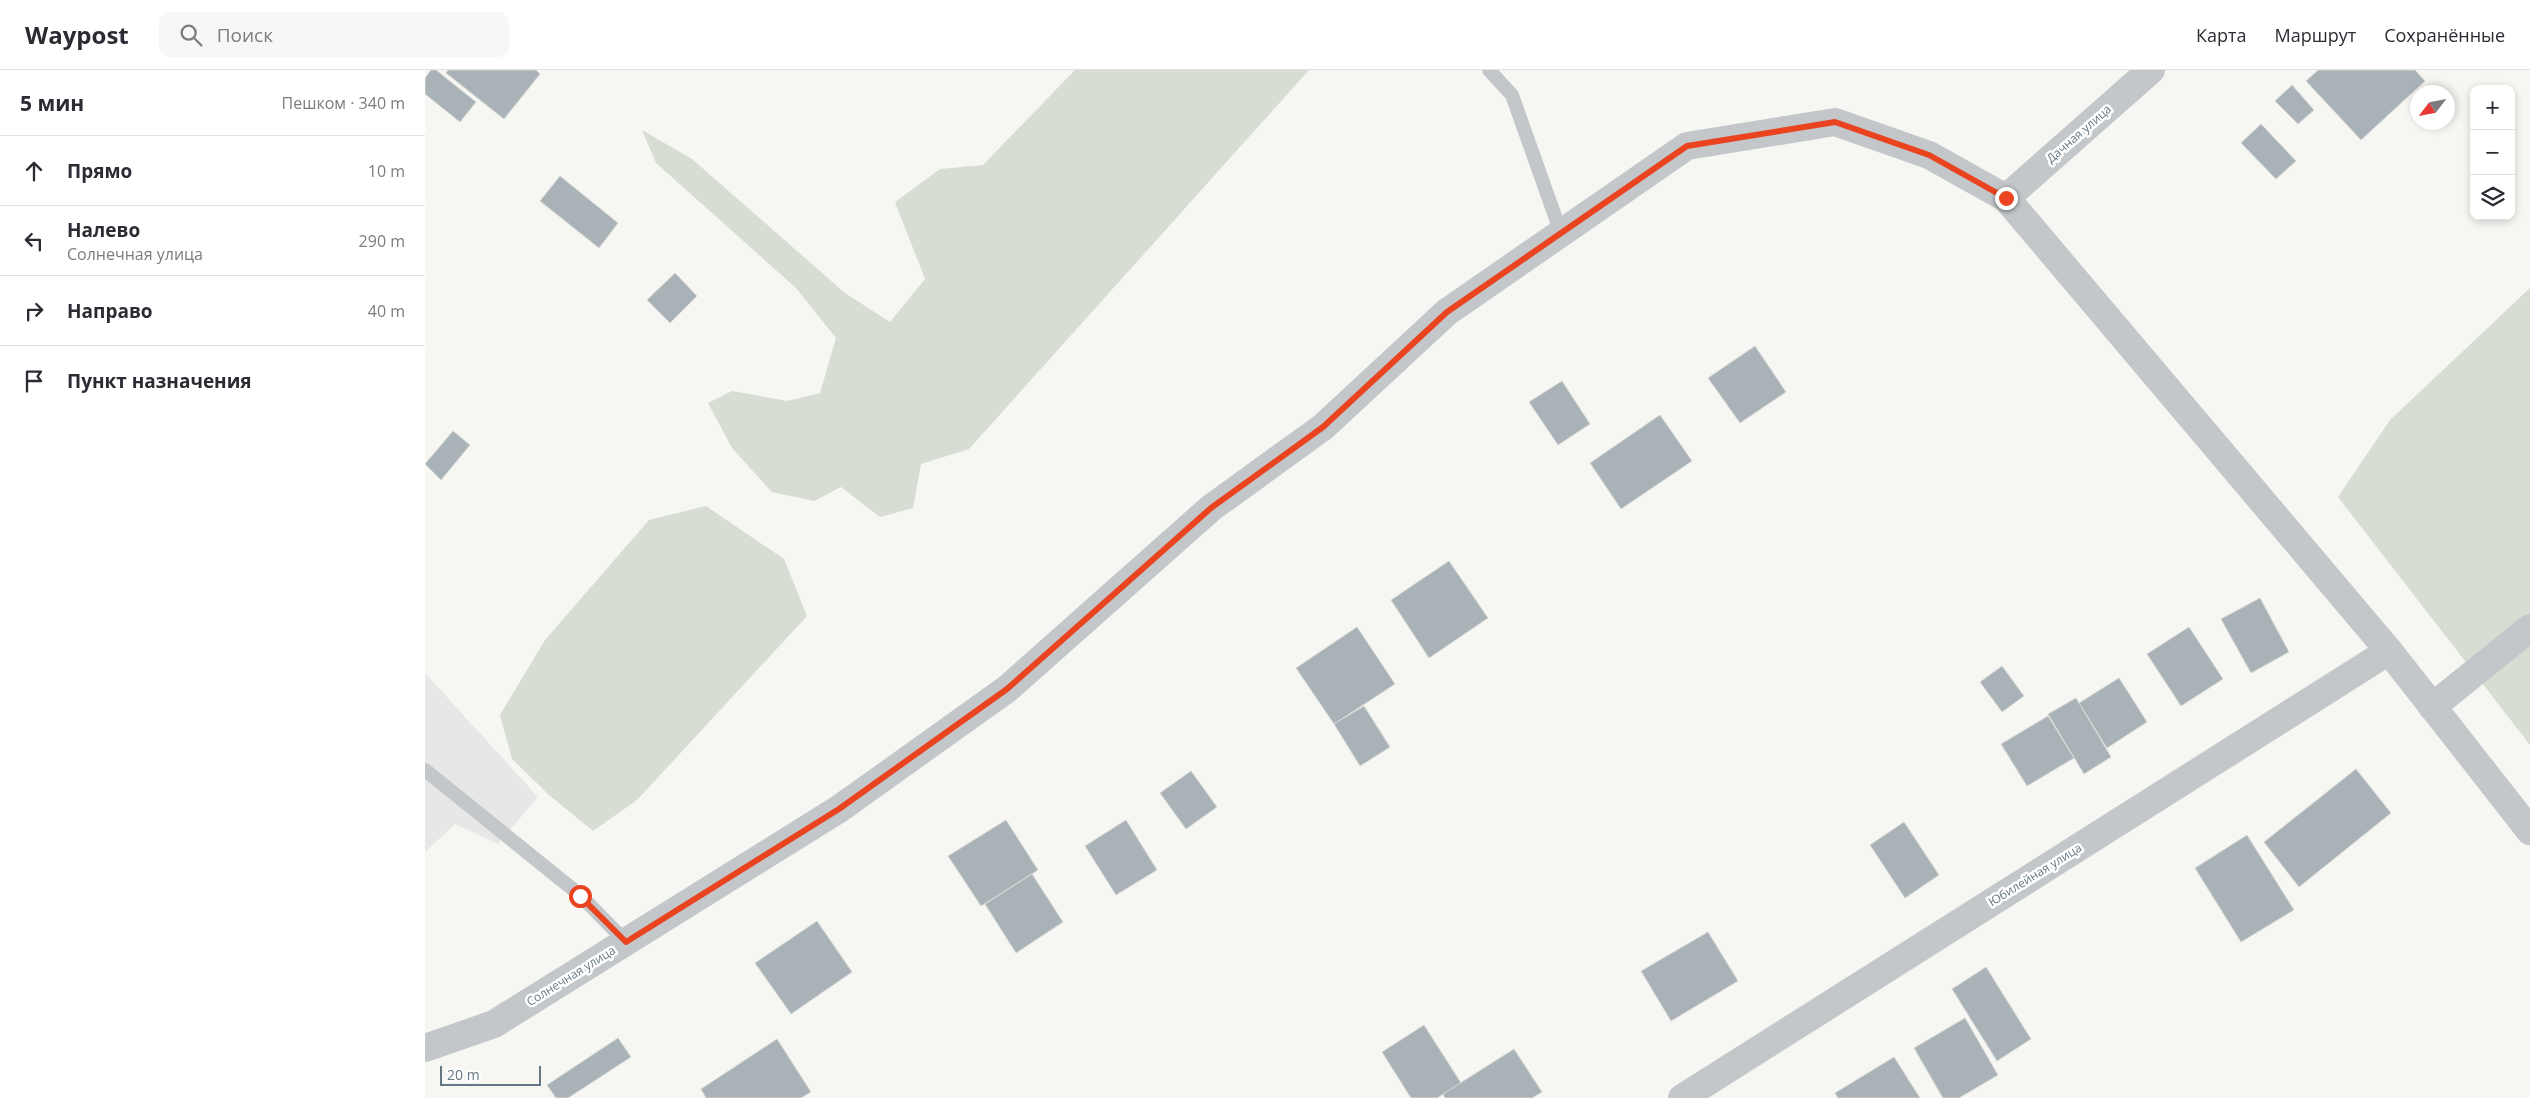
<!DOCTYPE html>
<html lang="ru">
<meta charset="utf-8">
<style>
body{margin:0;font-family:"Open Sans",sans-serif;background:#f7f7f7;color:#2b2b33}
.controls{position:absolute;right:15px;top:15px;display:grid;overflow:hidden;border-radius:10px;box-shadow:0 2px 8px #0003}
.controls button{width:45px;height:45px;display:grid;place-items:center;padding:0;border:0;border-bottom:1px solid #e1e1e2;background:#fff;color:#2b2b33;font:25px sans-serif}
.compass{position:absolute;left:1985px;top:15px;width:45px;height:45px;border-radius:50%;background:#fff;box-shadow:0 2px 8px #0003;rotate:238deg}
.scale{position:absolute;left:15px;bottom:12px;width:101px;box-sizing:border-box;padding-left:5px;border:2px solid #647784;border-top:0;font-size:14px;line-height:18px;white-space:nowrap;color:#647784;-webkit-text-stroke:4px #fff;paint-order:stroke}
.stop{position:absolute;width:15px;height:15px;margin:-11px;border:4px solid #e9441f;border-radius:50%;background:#fff}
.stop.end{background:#e9441f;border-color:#fff;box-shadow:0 1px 5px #0008}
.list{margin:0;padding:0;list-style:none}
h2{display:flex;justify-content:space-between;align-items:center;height:65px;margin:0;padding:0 20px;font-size:21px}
h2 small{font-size:16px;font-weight:400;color:#7c7c81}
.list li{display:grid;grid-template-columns:32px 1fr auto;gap:15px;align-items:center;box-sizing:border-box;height:70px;padding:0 20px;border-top:1px solid #e1e1e2}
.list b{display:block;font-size:19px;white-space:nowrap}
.list p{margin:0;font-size:16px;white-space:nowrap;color:#7c7c81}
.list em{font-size:16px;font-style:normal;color:#7c7c81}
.icon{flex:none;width:28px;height:28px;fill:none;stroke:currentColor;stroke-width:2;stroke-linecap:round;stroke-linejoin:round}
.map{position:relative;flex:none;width:2105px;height:1028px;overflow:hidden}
header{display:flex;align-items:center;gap:30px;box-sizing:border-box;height:70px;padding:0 25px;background:#fff;border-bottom:1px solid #e1e1e2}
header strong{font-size:24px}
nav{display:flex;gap:28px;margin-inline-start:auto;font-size:18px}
.search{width:350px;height:45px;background:#f7f7f7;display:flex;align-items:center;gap:12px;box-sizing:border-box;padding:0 18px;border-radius:10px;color:#7c7c81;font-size:19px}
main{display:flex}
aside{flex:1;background:#fff}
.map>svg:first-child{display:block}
</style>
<header>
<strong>Waypost</strong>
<div class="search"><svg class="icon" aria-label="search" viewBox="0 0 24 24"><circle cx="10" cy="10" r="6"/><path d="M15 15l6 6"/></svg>Поиск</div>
<nav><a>Карта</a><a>Маршрут</a><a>Сохранённые</a></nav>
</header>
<main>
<aside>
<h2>5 мин<small>Пешком · 340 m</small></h2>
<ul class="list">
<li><svg class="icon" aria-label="ahead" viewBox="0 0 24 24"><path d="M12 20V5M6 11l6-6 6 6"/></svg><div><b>Прямо</b></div><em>10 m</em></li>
<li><svg class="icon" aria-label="left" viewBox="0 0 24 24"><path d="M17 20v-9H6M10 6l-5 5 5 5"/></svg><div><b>Налево</b><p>Солнечная улица</p></div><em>290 m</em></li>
<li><svg class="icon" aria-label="right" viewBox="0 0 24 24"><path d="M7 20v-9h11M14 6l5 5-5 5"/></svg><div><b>Направо</b></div><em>40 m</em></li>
<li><svg class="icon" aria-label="arrive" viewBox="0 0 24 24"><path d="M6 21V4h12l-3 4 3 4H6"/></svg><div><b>Пункт назначения</b></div></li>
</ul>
</aside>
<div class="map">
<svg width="2105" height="1028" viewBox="0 0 2105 1028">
<rect width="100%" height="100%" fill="#f6f6f2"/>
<path fill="#e6e7e6" d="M0,603L113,727L73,774L30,754L0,782Z"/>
<g fill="#d7ddd3">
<path d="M650,0H884L544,379L496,394L488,438L455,447L416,417L389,431L347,422L307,378L283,333L307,321L362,331L395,323L411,268L371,218L231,93L217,60L267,89L420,223L465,252L500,209L470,132L515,99L558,95Z"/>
<path d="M2105,218V675L1913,427L1965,350Z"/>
<path d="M281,436L359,489L382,546L212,730L168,761L124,725L87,689L75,645L120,570L224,450Z"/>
</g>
<g fill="#a9b2b7" stroke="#d7d7d5">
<path d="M6,0H11L51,32L35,52L0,24V8Z"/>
<path d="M23,0H111L115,4L79,49L21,3Z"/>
<path d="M1893,0H1990L2000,11L1936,70L1881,11Z"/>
<path d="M1867,15L1889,40L1873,54L1850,31Z"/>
<path d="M1836,54L1871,91L1851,109L1816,73Z"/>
<path d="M135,106L193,153L174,178L115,131Z"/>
<path d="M250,203L272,226L245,253L222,230Z"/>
<path d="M1330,276L1361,322L1315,353L1283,308Z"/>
<path d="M1137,311L1165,354L1133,375L1104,332Z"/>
<path d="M1235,345L1267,391L1196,439L1165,393Z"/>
<path d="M28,361L45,375L16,410L0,394Z"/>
<path d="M1024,491L1063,548L1004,588L966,530Z"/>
<path d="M1835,528L1864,582L1826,603L1796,549Z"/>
<path d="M932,557L970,614L909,654L871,598Z"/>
<path d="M1764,557L1798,609L1756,636L1722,584Z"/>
<path d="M1577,596L1599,626L1577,642L1555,612Z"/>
<path d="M1694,608L1722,652L1682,678L1654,633Z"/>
<path d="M1651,628L1686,687L1659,704L1623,644Z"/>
<path d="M939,636L965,677L935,696L909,654Z"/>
<path d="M1623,646L1649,688L1602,716L1576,674Z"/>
<path d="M1931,699L1966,743L1874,817L1839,772Z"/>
<path d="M766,701L792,737L761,759L735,723Z"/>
<path d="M581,750L613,800L556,836L523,786Z"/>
<path d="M701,750L732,800L691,825L660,776Z"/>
<path d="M1479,752L1514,805L1480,828L1445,775Z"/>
<path d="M1822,765L1869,840L1816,872L1770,798Z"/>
<path d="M607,804L638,852L591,883L560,834Z"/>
<path d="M392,851L427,902L366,944L330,893Z"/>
<path d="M1283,862L1313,911L1246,951L1216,901Z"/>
<path d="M1561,897L1606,969L1572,991L1527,919Z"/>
<path d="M1540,948L1573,1005L1534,1028H1518L1489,978Z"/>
<path d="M999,955L1036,1013L1012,1028H986L957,982Z"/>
<path d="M193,968L206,987L143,1028H131L122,1015Z"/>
<path d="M352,969L386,1022L376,1028H281L276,1019Z"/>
<path d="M1089,979L1117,1022L1107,1028H1020L1018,1024Z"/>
<path d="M1469,987L1495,1028H1413L1410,1023Z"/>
</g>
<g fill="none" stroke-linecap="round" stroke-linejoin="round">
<g stroke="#c3c7ca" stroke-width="14">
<path d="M1064,0L1087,25L1136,163"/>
<path d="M0,700L155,825L201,872"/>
</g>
<g stroke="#c3c7ca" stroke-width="28">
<path d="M1581,128L1726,0"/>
<path d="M2007,637L2105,558"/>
<path d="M0,978L69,954L414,739L582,619L786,438L898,357L1022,242L1262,76L1410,52L1504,85L1581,128L1964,581L2105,761"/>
<path d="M1257,1028L1964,581"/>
</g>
</g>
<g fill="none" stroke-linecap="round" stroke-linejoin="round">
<path stroke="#e9441f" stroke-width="6" d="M155,826L201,872L414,739L582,619L786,438L898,357L1022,242L1262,76L1410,52L1504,85L1581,128"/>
</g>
<g text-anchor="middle" stroke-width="5" stroke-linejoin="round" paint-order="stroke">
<g font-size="12" fill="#647784" stroke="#fff">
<text transform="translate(1654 64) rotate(-41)" y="4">Дачная улица</text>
<text transform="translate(1610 805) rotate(-32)" y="4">Юбилейная улица</text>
<text transform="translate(146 906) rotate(-32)" y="4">Солнечная улица</text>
</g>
</g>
</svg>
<div class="controls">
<button>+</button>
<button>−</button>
<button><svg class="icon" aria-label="layers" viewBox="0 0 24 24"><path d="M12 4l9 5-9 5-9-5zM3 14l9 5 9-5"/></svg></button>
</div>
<svg class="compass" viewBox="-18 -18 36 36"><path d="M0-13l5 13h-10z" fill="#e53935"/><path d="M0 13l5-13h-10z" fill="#7c7c81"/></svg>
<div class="scale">20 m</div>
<div class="stop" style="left:155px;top:826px"></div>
<div class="stop end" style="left:1581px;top:128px"></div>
</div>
</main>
